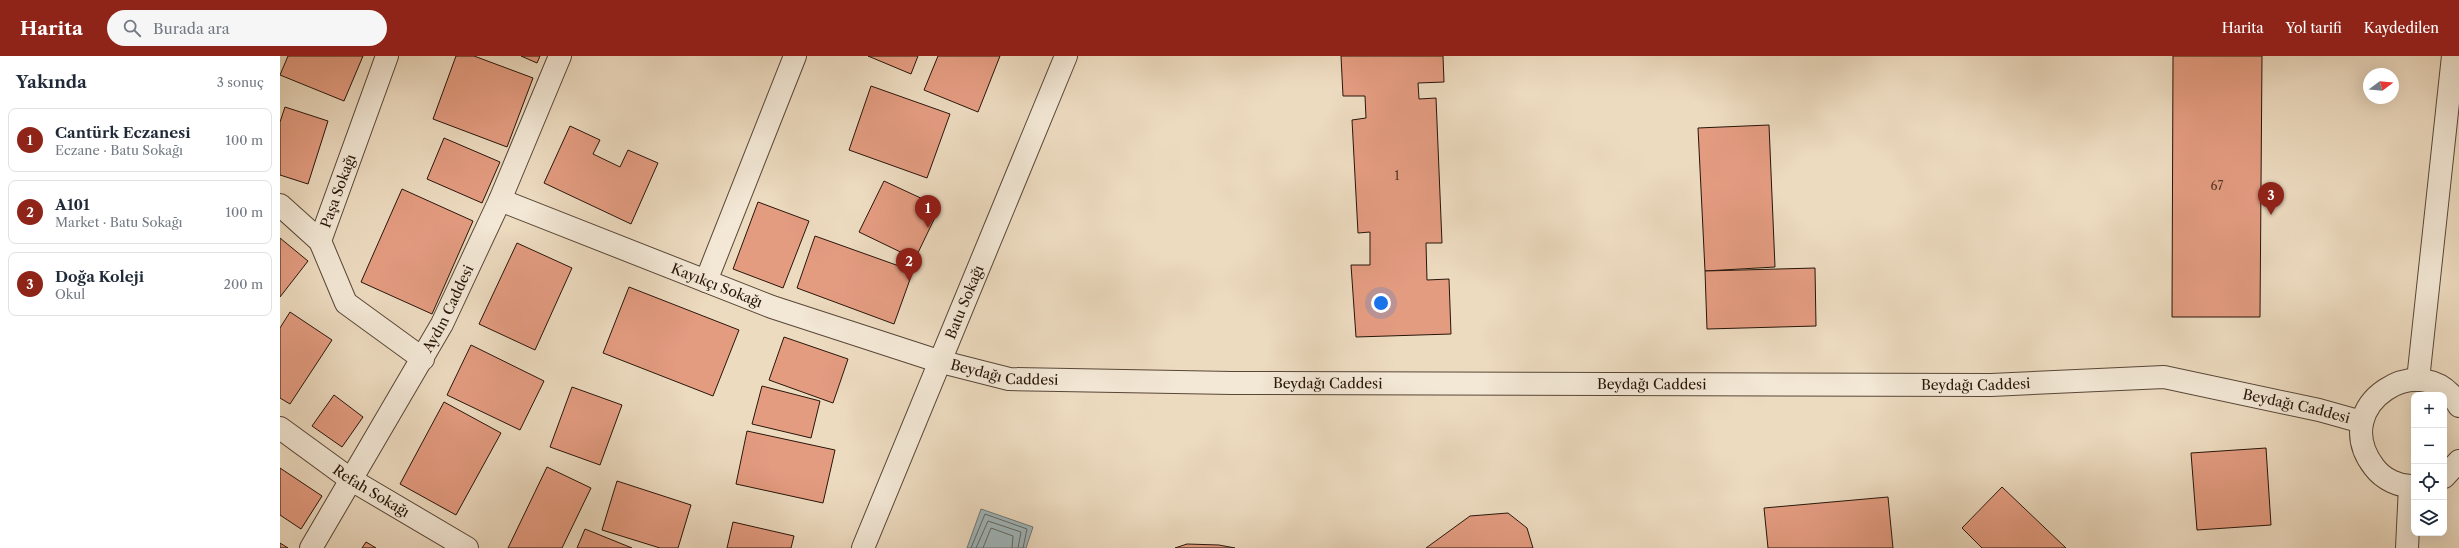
<!DOCTYPE html>
<html lang="tr">
<meta charset="utf-8">
<style>
body{margin:0;font-family:"Libre Caslon Text",serif;background:#f6f6f7;color:#1f2937}
.controls{position:absolute;right:12px;bottom:12px;display:grid;overflow:hidden;border-radius:8px;box-shadow:0 4px 16px #0002}
.controls button{width:36px;height:36px;display:grid;place-items:center;padding:0;border:0;border-bottom:1px solid #e0e1e3;background:#fff;color:#1f2937;font:20px sans-serif}
.compass{position:absolute;left:2083px;top:12px;width:36px;height:36px;border-radius:50%;background:#fff;box-shadow:0 4px 16px #0002;rotate:74deg}
.you{position:absolute;left:1101px;top:247px;width:14px;height:14px;margin:-10px;border:3px solid #fff;border-radius:50%;background:#1a73e8;box-shadow:0 0 0 6px #1a73e833}
.badge{display:grid;place-items:center;width:26px;height:26px;border-radius:50%;background:#8f2418;color:#fff;font-size:13px;font-weight:700}
.pin{position:absolute;translate:-50% -33px;filter:drop-shadow(0 1px 2px #0008)}
.pin::after{content:'';position:absolute;top:21px;width:14px;height:12px;background:inherit;clip-path:polygon(0 0,100% 0,50% 100%)}
.list{margin:0;padding:0;list-style:none}
h2{display:flex;justify-content:space-between;align-items:center;height:52px;margin:0;padding:0 16px;font-size:17px}
h2 small{font-size:13px;font-weight:400;color:#747a83}
.list li{display:grid;grid-template-columns:26px 1fr auto;gap:12px;align-items:center;box-sizing:border-box;height:64px;margin:0 8px 8px;padding:0 8px;border:1px solid #e0e1e3;border-radius:8px}
.list b{display:block;font-size:15px;white-space:nowrap}
.list p{margin:0;font-size:13px;white-space:nowrap;color:#747a83}
.list em{font-size:13px;font-style:normal;color:#747a83}
.icon{flex:none;width:22px;height:22px;fill:none;stroke:currentColor;stroke-width:2;stroke-linecap:round;stroke-linejoin:round}
.map{position:relative;flex:none;width:2179px;height:492px;overflow:hidden}
header{display:flex;align-items:center;gap:24px;box-sizing:border-box;height:56px;padding:0 20px;background:#8f2418;color:#fff}
header strong{font-size:19px}
nav{display:flex;gap:22px;margin-inline-start:auto;font-size:14px}
.search{width:280px;height:36px;background:#f6f6f7;display:flex;align-items:center;gap:10px;box-sizing:border-box;padding:0 14px;border-radius:22px;color:#747a83;font-size:15px}
main{display:flex}
aside{flex:1;background:#fff}
.map>svg:first-child{display:block}
</style>
<header>
<strong>Harita</strong>
<div class="search"><svg class="icon" aria-label="search" viewBox="0 0 24 24"><circle cx="10" cy="10" r="6"/><path d="M15 15l6 6"/></svg>Burada ara</div>
<nav><a>Harita</a><a>Yol tarifi</a><a>Kaydedilen</a></nav>
</header>
<main>
<aside>
<h2>Yakında<small>3 sonuç</small></h2>
<ul class="list">
<li><span class="badge">1</span><div><b>Cantürk Eczanesi</b><p>Eczane · Batu Sokağı</p></div><em>100 m</em></li>
<li><span class="badge">2</span><div><b>A101</b><p>Market · Batu Sokağı</p></div><em>100 m</em></li>
<li><span class="badge">3</span><div><b>Doğa Koleji</b><p>Okul</p></div><em>200 m</em></li>
</ul>
</aside>
<div class="map">
<svg width="2179" height="492" viewBox="0 0 2179 492">
<rect width="100%" height="100%" fill="#eddbc0"/>
<filter id="stains"><feTurbulence type="fractalNoise" baseFrequency=".005" numOctaves="4"/><feColorMatrix values="0 0 0 0 .2 0 0 0 0 .09 0 0 0 0 .02 0 0 0 .5 -.17"/></filter>
<radialGradient id="worn" r=".72"><stop offset=".6" stop-color="#630" stop-opacity="0"/><stop offset="1" stop-color="#630" stop-opacity=".3"/></radialGradient>
<path fill="#9fb8be" stroke="#6f7776" d="M701,453L753,471L746,492H687Z"/>
<g fill="none" stroke-linecap="round" stroke-linejoin="round">
<g stroke="#636664" stroke-width="1">
<path d="M691,492L705,458L747,473L743,492"/>
<path d="M696,492L708,465L741,476L738,492"/>
<path d="M703,492L711,472L733,480L732,492"/>
</g>
</g>
<g fill="#e49c81" stroke="#271509">
<path d="M8,0H83L64,45L0,19Z"/>
<path d="M176,0H194L253,22L227,91L153,63Z"/>
<path d="M241,0H260L257,7Z"/>
<path d="M588,0H638L631,18Z"/>
<path d="M658,0H720L698,56L644,34Z"/>
<path d="M1061,0H1163L1164,26L1138,27L1139,43L1156,42L1162,187H1146L1147,224L1169,223L1171,278L1076,281L1071,209H1090V176L1078,177L1072,64L1086,62L1085,40H1063Z"/>
<path d="M1893,0H1982L1980,261H1892Z"/>
<path d="M591,30L670,58L647,122L569,94Z"/>
<path d="M5,51L48,65L28,128L0,119V66Z"/>
<path d="M1489,69L1495,211L1425,215L1418,72Z"/>
<path d="M290,70L320,84L313,98L340,111L348,94L378,107L351,168L264,127Z"/>
<path d="M164,82L220,106L202,147L147,123Z"/>
<path d="M604,125L660,151L635,203L579,176Z"/>
<path d="M122,133L193,165L152,258L81,226Z"/>
<path d="M478,146L529,165L503,232L453,213Z"/>
<path d="M535,180L633,215L614,268L517,232Z"/>
<path d="M0,182L28,205L0,241Z"/>
<path d="M237,187L292,212L255,294L199,268Z"/>
<path d="M1535,212L1536,270L1427,273L1425,215Z"/>
<path d="M349,231L459,274L433,340L323,297Z"/>
<path d="M10,256L52,284L10,348L0,342V272Z"/>
<path d="M504,281L568,303L553,347L489,324Z"/>
<path d="M191,289L264,325L240,374L167,339Z"/>
<path d="M482,330L540,345L531,382L472,368Z"/>
<path d="M292,331L342,349L320,409L270,391Z"/>
<path d="M54,339L83,361L62,391L32,370Z"/>
<path d="M164,346L221,377L176,459L120,428Z"/>
<path d="M467,375L555,394L543,447L456,428Z"/>
<path d="M1986,392L1991,469L1917,474L1911,397Z"/>
<path d="M267,411L311,432L282,492H228Z"/>
<path d="M0,412L42,440L21,473L0,459Z"/>
<path d="M337,425L411,449L398,492H380L322,474Z"/>
<path d="M1722,431L1786,492H1702L1682,472Z"/>
<path d="M1608,441L1613,492H1488L1484,452Z"/>
<path d="M1228,457L1247,472L1253,492H1146L1190,460Z"/>
<path d="M453,466L514,480L511,492H447Z"/>
<path d="M305,473L352,492H297Z"/>
<path d="M86,486L96,492H82Z"/>
<path d="M0,487L8,492H0Z"/>
<path d="M907,488L939,489L955,492H895Z"/>
</g>
<g fill="none" stroke-linecap="round" stroke-linejoin="round">
<defs>
<g id="minor">
<path d="M107,0L40,185L66,247L143,303"/>
<path id="s1" d="M220,144L492,251L658,305"/>
<path d="M0,149L40,185"/>
<path d="M426,225L515,0"/>
<path id="s2" d="M0,372L70,423L187,492"/>
<path id="s3" d="M31,492L162,268L220,144L280,0"/>
<path id="s4" d="M583,492L786,0"/>
</g>
<g id="tertiary">
<path id="s5" d="M658,305L729,323L952,327L1711,329L1884,321L2039,354L2082,366"/>
<path d="M2138,324L2173,0"/>
<path d="M2164,421L2179,405"/>
<path d="M2134,430C2119,431 2103,423 2094,411C2046,348 2145,288 2179,350"/>
<path d="M2127,492L2130,430"/>
</g>
</defs>
<use href="#minor" stroke="#584637" stroke-width="24"/>
<use href="#tertiary" stroke="#584637" stroke-width="24"/>
<use href="#minor" stroke="#f3e8d6" stroke-width="22"/>
<use href="#tertiary" stroke="#f3e8d6" stroke-width="22"/>
</g>
<g text-anchor="middle" stroke-width="3" stroke-linejoin="round" paint-order="stroke">
<g font-size="12" fill="#563727">
<text x="1117" y="124">1</text>
<text x="1937" y="134">67</text>
</g>
<g font-size="14" fill="#271509" stroke="#f3e8d6">
<text transform="translate(58 135) rotate(-70)" y="5">Paşa Sokağı</text>
<text dy="5" stroke="none"><textPath href="#s1" startOffset="233">Kayıkçı Sokağı</textPath></text>
<text dy="5" stroke="none"><textPath href="#s4" startOffset="266">Batu Sokağı</textPath></text>
<text dy="5" stroke="none"><textPath href="#s3" startOffset="276">Aydın Caddesi</textPath></text>
<text dy="5" stroke="none"><textPath href="#s5" startOffset="68">Beydağı Caddesi</textPath></text>
<text dy="5" stroke="none"><textPath href="#s5" startOffset="392">Beydağı Caddesi</textPath></text>
<text dy="5" stroke="none"><textPath href="#s5" startOffset="716">Beydağı Caddesi</textPath></text>
<text dy="5" stroke="none"><textPath href="#s5" startOffset="1040">Beydağı Caddesi</textPath></text>
<text dy="5" stroke="none"><textPath href="#s5" startOffset="1364">Beydağı Caddesi</textPath></text>
<text dy="5" stroke="none"><textPath href="#s2" startOffset="111">Refah Sokağı</textPath></text>
</g>
</g>
<rect width="100%" height="100%" filter="url(#stains)"/>
<rect width="100%" height="100%" fill="url(#worn)"/>
</svg>
<div class="controls">
<button>+</button>
<button>−</button>
<button><svg class="icon" aria-label="locate" viewBox="0 0 24 24"><circle cx="12" cy="12" r="6"/><path d="M12 2v4M12 18v4M2 12h4M18 12h4"/></svg></button>
<button><svg class="icon" aria-label="layers" viewBox="0 0 24 24"><path d="M12 4l9 5-9 5-9-5zM3 14l9 5 9-5"/></svg></button>
</div>
<svg class="compass" viewBox="-18 -18 36 36"><path d="M0-13l5 13h-10z" fill="#e53935"/><path d="M0 13l5-13h-10z" fill="#747a83"/></svg>
<div class="you"></div>
<div class="pin badge" style="left:648px;top:172px">1</div>
<div class="pin badge" style="left:629px;top:225px">2</div>
<div class="pin badge" style="left:1991px;top:159px">3</div>
</div>
</main>
